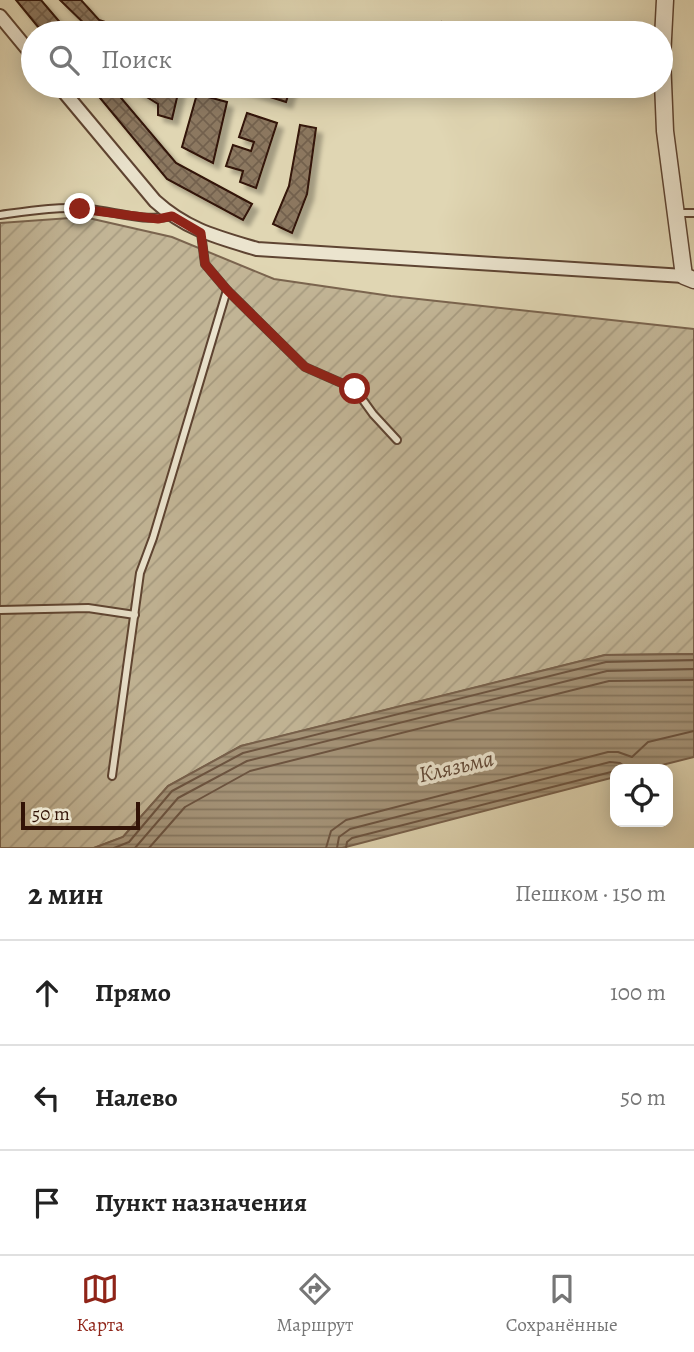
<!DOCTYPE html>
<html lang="ru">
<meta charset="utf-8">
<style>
body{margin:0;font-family:Alegreya,serif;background:#f6f6f6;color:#222}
.controls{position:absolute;right:21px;bottom:21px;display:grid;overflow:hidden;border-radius:14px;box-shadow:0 4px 18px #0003}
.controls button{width:63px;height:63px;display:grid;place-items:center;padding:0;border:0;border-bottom:2px solid #e0e0e0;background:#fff;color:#222;font:35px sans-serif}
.scale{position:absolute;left:21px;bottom:18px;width:119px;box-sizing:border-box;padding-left:7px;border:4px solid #321307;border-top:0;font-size:19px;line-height:24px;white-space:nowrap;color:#321307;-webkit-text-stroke:5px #ebe4ce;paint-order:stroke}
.stop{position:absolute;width:21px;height:21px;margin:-16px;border:5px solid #8f2418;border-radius:50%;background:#fff}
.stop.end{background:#8f2418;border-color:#fff;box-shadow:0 2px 7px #0008}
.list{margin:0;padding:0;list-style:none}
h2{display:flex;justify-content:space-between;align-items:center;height:91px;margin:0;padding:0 28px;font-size:30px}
h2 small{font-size:23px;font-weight:400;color:#767676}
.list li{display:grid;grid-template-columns:46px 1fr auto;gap:21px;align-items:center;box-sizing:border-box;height:105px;padding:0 28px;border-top:2px solid #e0e0e0}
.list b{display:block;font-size:26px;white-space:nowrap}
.list em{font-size:23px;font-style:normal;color:#767676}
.icon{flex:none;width:38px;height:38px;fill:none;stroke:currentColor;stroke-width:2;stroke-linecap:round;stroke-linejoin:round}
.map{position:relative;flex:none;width:694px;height:848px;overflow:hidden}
.search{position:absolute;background:#fff;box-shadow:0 4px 18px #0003;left:21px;right:21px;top:21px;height:77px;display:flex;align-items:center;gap:18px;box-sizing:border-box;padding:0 24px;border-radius:38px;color:#767676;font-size:26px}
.sheet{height:406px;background:#fff}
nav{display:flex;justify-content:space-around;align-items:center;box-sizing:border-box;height:98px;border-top:2px solid #e0e0e0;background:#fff;font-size:19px;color:#767676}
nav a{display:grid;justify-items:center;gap:4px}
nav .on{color:#8f2418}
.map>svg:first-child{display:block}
</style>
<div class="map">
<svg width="694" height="848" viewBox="0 0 694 848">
<defs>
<pattern id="garden-furrows" width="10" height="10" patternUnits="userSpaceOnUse" patternTransform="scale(1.75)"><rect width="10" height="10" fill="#c2b596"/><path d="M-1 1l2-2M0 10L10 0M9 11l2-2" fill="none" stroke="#a79b80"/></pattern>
<pattern id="water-rules" width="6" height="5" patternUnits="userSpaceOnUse" patternTransform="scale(1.75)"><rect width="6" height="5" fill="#a59479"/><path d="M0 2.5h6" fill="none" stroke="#877861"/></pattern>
<pattern id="building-cross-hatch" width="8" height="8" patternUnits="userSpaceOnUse" patternTransform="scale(1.75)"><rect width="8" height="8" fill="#8c7860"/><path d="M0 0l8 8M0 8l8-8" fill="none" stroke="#73614d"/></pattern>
<filter id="shadow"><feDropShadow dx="6" dy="6" stdDeviation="2" flood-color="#0004"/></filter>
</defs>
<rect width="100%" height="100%" fill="#e0d6b3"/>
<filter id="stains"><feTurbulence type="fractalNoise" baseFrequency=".00286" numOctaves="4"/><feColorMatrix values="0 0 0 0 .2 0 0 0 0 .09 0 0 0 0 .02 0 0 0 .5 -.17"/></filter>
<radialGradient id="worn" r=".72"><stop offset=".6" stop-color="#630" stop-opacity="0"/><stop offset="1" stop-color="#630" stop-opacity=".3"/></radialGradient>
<path fill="url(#garden-furrows)" stroke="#7a644e" stroke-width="2" d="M84,217L172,237L274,279L391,296L694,329V654L605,655L241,746L168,786L123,837L94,848H0V223Z"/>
<path fill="url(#water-rules)" stroke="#77604b" stroke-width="2" d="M694,654V757L646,769H615V777L342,848H94L123,837L168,786L241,746L605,655Z"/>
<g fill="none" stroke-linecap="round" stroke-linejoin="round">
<g stroke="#6c5440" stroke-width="2">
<path d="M114,848L129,842L172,791L243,753L606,662L694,660"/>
<path d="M135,848L178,798L247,761L607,671L694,669"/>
<path d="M149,848L185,807L250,771L609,681L694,680"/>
<path d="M326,848L331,831L346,820L608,752H618L632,757L648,742L694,731"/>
<path d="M337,848L339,837L350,829L610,762L620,763L628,769"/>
<path d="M346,848L347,842L352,838L615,771"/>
</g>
</g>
<g fill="url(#building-cross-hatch)" stroke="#321307" stroke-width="2" filter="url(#shadow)">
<path d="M16,0H41L69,33H43Z"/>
<path d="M60,0H81L99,20L139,33H94Z"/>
<path d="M442,22L480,33H439Z"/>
<path d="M93,86H111L176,163L252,204L243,220L167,179L91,87Z"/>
<path d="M135,86H169L179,89L172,119L158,115V104L134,89Z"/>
<path d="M235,86H291L286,102Z"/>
<path d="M197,94L227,102L213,163L182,147Z"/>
<path d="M247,113L277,123L256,188L240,182L243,171L226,166L233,145L251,151L254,142L239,137Z"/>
<path d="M300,125L316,128L307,194L292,233L273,224L289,186Z"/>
</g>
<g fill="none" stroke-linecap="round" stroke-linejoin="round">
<defs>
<g id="service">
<path d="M678,213H694"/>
<path d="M0,215C29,211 59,206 89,209C116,212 145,222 172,216"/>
<path d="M201,233L205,264L227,290L305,367L355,389L373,414L397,440"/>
<path d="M0,610L88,608L135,615"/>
<path d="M112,776L140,573L153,538L227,290"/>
</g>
<g id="minor">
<path d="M0,16L33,56"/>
<path d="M59,86L155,201C187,230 217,237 257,249L684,276"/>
</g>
<path id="tertiary" d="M665,0L662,58L665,131L684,276L694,280"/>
</defs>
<use href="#service" stroke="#5e4432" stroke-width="10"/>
<use href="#minor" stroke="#5e4432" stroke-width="16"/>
<use href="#tertiary" stroke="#5e4432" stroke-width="19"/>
<use href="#service" stroke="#ebe4ce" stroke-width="6"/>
<use href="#minor" stroke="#ebe4ce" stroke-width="12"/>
<use href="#tertiary" stroke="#ebe4ce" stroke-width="16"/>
</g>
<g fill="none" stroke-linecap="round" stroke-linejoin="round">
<path stroke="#8f2418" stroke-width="9" d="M80,209L158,219L172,216L201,233L205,264L227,290L305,367L355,389"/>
</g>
<g text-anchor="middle" stroke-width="7" stroke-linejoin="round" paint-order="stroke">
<g font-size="23" font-style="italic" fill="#604735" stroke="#ebe4ce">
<text transform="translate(456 766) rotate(-13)" y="8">Клязьма</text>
</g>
</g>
<rect width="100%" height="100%" filter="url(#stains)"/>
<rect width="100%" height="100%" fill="url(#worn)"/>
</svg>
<div class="controls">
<button><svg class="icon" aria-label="locate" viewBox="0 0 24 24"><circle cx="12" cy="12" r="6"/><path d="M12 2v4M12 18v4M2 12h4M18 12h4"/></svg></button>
</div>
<div class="scale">50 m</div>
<div class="stop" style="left:355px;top:389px"></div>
<div class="stop end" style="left:80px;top:209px"></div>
<div class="search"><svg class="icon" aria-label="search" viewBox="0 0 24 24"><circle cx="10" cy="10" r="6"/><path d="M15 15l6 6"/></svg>Поиск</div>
</div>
<section class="sheet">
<h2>2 мин<small>Пешком · 150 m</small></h2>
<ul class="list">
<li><svg class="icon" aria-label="ahead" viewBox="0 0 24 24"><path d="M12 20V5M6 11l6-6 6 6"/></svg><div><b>Прямо</b></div><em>100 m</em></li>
<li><svg class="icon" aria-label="left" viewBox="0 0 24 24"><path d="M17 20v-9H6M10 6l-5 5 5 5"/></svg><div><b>Налево</b></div><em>50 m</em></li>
<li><svg class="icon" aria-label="arrive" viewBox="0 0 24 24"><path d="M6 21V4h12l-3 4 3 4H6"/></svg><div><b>Пункт назначения</b></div></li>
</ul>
</section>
<nav>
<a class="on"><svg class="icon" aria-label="map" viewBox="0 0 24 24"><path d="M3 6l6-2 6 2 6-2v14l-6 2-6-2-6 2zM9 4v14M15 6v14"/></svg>Карта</a>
<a><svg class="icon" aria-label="directions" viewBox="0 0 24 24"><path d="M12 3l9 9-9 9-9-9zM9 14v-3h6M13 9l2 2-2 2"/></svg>Маршрут</a>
<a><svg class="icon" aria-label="saved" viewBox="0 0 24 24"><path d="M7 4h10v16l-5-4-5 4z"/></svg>Сохранённые</a>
</nav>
